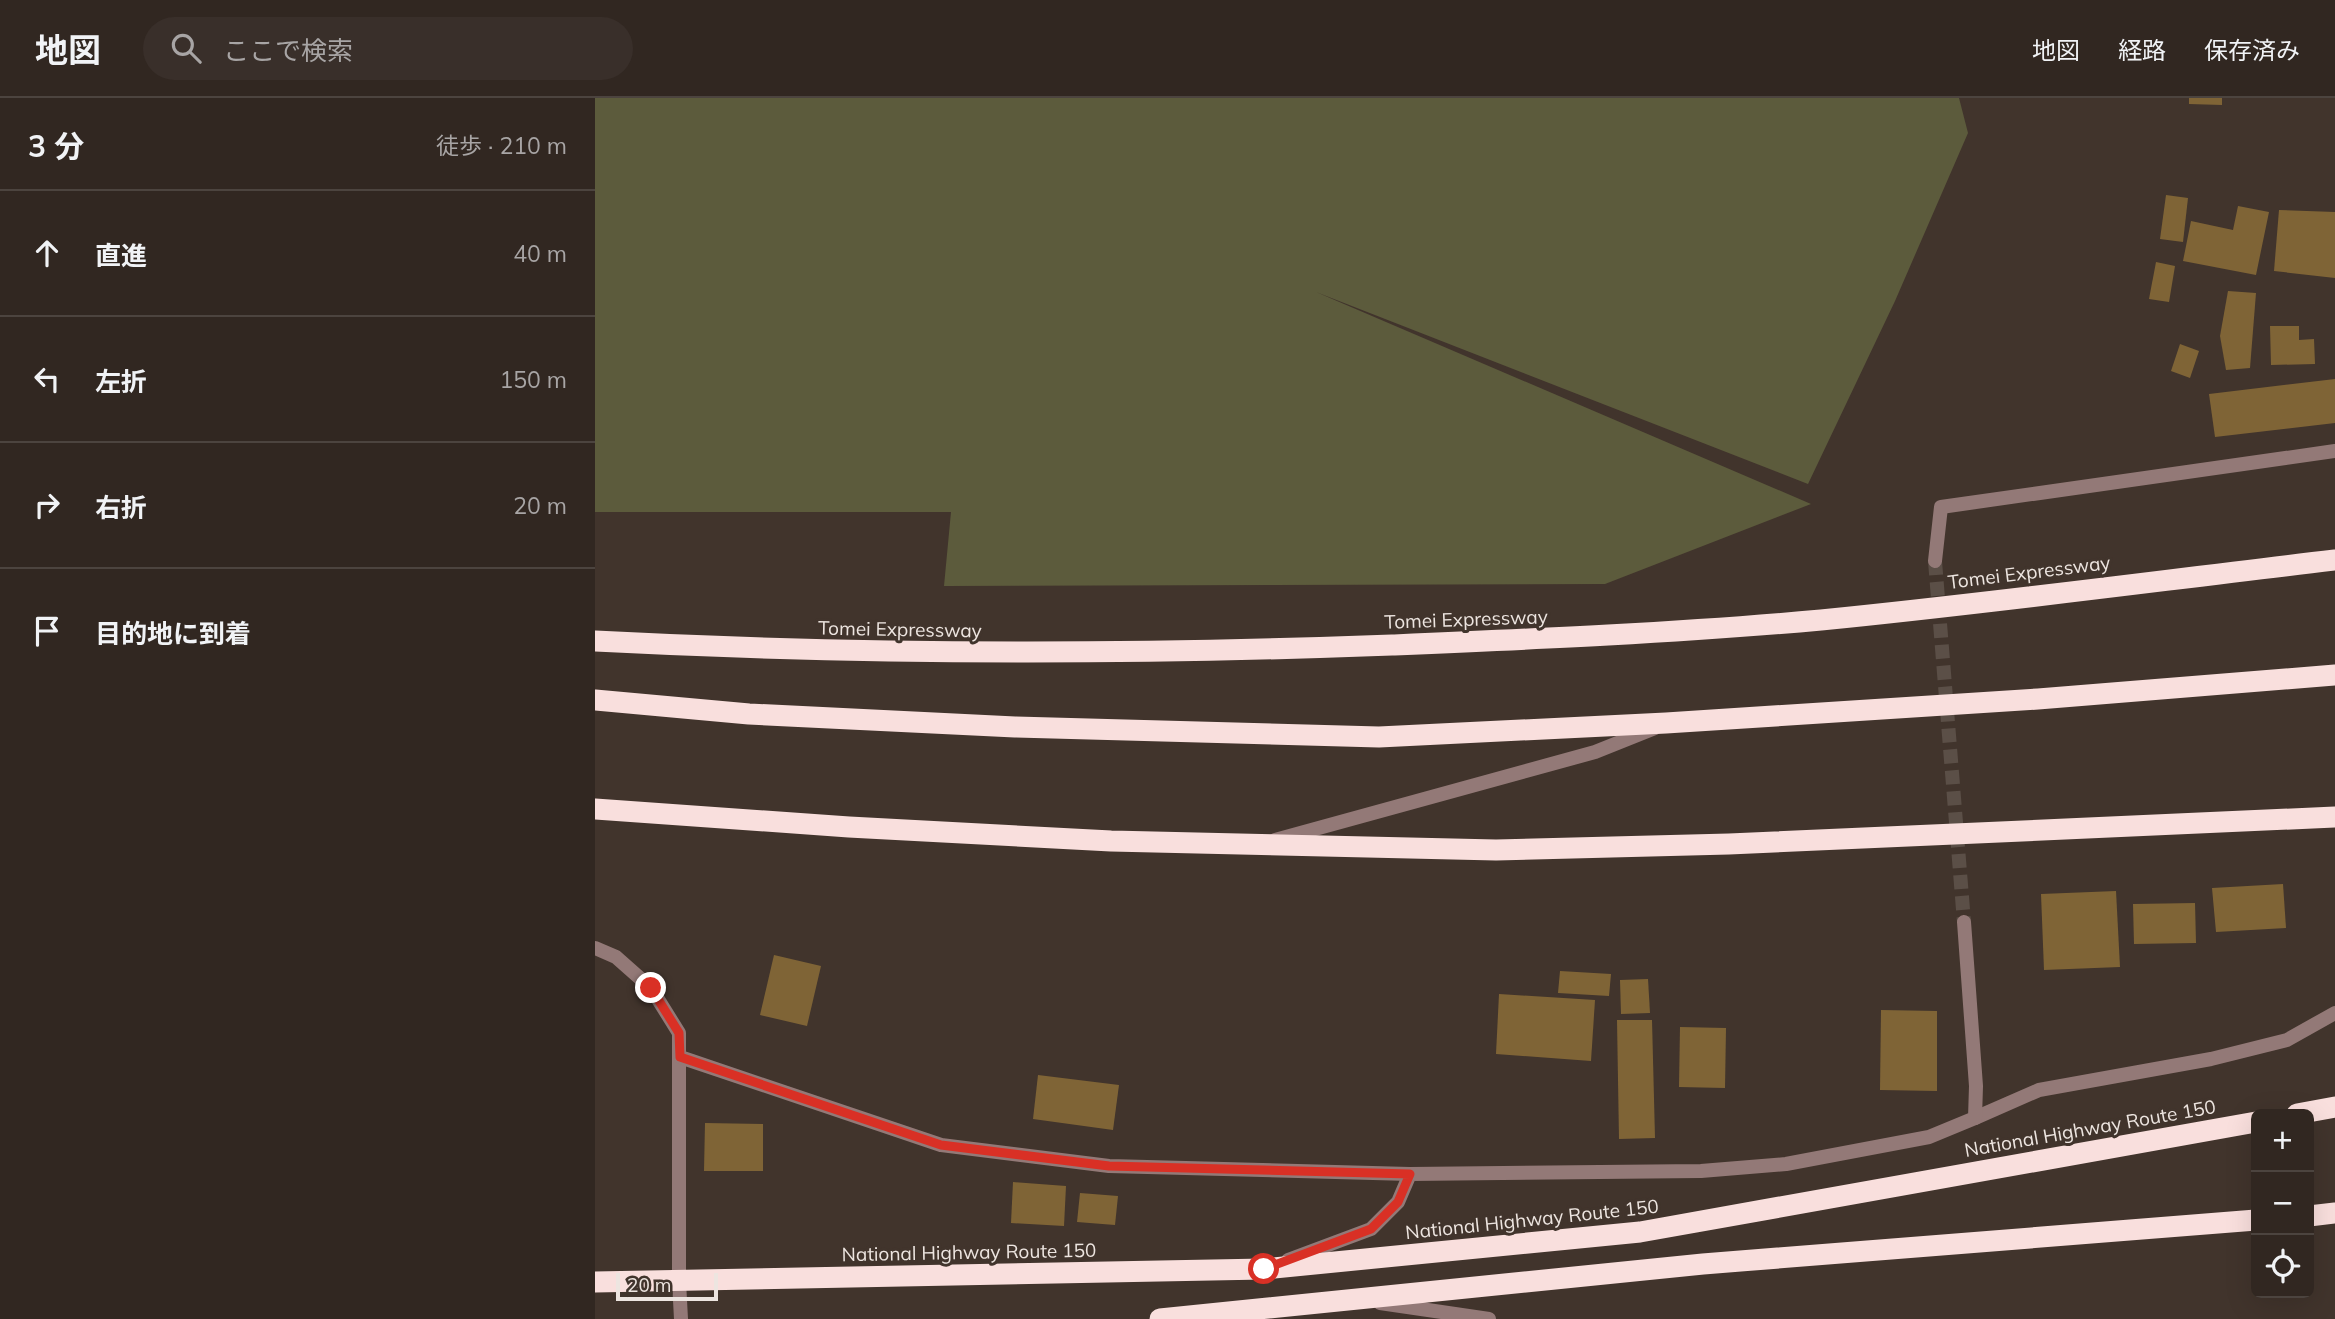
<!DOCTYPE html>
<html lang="ja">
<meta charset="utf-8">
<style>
body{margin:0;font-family:Mulish,"Noto Sans JP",sans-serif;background:#392f2a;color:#f1f3f6}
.controls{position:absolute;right:21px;bottom:21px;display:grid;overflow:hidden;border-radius:10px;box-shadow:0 7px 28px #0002}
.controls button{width:63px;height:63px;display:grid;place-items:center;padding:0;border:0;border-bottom:2px solid #4c443f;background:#312721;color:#f1f3f6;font:35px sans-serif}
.scale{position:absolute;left:21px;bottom:18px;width:102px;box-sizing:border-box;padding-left:7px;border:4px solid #ede5e0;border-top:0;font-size:19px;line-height:24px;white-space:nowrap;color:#ede5e0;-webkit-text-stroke:5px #41342c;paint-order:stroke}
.stop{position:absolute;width:21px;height:21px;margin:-16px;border:5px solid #d93025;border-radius:50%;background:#fff}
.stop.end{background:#d93025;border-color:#fff;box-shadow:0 2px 7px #0008}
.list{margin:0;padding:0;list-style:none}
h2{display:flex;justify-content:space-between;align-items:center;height:91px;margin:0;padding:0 28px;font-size:30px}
h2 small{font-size:23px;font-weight:400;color:#a8a5a5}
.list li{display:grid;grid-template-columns:46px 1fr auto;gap:21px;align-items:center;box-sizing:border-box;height:126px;padding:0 28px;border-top:2px solid #4c443f}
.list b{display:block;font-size:26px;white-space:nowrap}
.list em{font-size:23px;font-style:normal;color:#a8a5a5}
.icon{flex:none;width:38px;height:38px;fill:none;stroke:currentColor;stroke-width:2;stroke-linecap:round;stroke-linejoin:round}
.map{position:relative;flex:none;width:1740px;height:1221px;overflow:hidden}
header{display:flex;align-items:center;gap:42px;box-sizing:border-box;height:98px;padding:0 35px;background:#312721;border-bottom:2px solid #4c443f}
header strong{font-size:33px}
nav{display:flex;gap:38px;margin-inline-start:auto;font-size:24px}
.search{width:490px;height:63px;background:#392f2a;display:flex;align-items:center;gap:18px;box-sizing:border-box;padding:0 24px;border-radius:38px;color:#a8a5a5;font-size:26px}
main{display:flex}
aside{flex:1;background:#312721}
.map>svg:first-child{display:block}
</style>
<header>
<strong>地図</strong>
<div class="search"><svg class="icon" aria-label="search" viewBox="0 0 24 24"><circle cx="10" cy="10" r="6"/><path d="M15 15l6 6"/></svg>ここで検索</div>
<nav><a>地図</a><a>経路</a><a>保存済み</a></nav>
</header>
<main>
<aside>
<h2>3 分<small>徒歩 · 210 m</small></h2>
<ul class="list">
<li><svg class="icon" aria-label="ahead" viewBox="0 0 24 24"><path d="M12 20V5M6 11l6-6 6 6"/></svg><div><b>直進</b></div><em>40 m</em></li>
<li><svg class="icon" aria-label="left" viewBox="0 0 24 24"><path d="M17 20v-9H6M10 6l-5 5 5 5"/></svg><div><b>左折</b></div><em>150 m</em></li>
<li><svg class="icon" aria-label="right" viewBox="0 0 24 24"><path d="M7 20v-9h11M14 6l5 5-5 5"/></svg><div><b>右折</b></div><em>20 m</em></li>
<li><svg class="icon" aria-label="arrive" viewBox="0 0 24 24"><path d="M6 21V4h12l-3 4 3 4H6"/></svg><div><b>目的地に到着</b></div></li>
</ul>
</aside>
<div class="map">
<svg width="1740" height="1221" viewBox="0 0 1740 1221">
<rect width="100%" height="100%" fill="#41342c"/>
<path fill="#5c5b3c" d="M0,0H1364L1373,35L1300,203L1213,386L721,194L1216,406L1010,486L349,488L356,414H0Z"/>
<g fill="#7f6436">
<path d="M1594,0H1627V7L1594,6Z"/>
<path d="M1571,97L1593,100L1588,144L1565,141Z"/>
<path d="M1643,108L1674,114L1661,177L1588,163L1596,123L1638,132Z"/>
<path d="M1684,112L1740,114V180L1679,173Z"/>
<path d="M1561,164L1580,168L1574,204L1554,201Z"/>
<path d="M1633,193L1661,195L1655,270L1631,272L1625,238Z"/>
<path d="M1675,228H1704V242L1719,241L1720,266L1676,267Z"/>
<path d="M1585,246L1604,253L1595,280L1576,273Z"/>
<path d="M1740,281V325L1620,339L1614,296Z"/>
<path d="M1688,786L1691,830L1621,834L1617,790Z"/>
<path d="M1521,793L1525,869L1449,872L1446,796Z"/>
<path d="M1600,805L1601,845L1539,846L1538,806Z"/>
<path d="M179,857L226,868L212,928L165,917Z"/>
<path d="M965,873L1016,876L1014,898L963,895Z"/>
<path d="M1053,881L1055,915L1026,916L1025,882Z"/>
<path d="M904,896L1000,902L996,963L901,956Z"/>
<path d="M1286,912L1342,913V993L1285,992Z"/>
<path d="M1022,922H1057L1060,1040L1024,1041Z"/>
<path d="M1085,929L1131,930L1130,990L1084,989Z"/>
<path d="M443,977L524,987L518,1032L438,1021Z"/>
<path d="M110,1025L168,1026V1073H109Z"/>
<path d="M418,1084L471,1088L469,1128L416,1125Z"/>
<path d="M485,1095L523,1098L520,1127L482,1124Z"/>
</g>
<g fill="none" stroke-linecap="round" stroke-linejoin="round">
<path stroke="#5b4f47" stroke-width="14" stroke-dasharray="14 7" stroke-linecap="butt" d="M1340,463L1369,824"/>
<path stroke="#937977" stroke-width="14" d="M680,742L1000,654L1060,630"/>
<g stroke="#937977" stroke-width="14">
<path d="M1340,463L1346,409L1740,353"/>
<path d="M0,850L21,859L56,890L84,935V1183L86,1221"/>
<path d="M85,959L346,1047L514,1068L815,1076"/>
<path d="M1380,1020L1444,992L1616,961L1692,942L1740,915"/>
<path d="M693,1162L776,1131L803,1104L815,1076L1106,1073L1191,1066L1334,1039L1380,1020L1381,988L1369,824"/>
<path d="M785,1205L894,1221"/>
</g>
<g stroke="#f9dfdd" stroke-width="21">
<path d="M0,543C266,557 532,557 797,547C940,541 1084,535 1226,522C1398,505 1569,482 1740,462"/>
<path d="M0,602L154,616L420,629L784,639L1071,625L1443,601L1740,577"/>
<path d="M0,711L254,729L516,743L901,752L1134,746L1740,719"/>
<path d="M1702,1016L1740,1009"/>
<path d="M1714,1118L1740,1115"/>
<path d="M0,1184L669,1171L1045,1134L1661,1024"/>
<path d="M565,1221L1108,1166L1661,1122"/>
</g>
</g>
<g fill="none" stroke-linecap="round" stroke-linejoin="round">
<path stroke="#d93025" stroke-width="9" d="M56,890L84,935L85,959L346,1047L514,1068L815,1076L803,1104L776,1131L669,1171"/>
</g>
<g text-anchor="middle" stroke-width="6" stroke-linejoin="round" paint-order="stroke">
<g font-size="19" fill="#ede5e0" stroke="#41342c">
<text transform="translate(1434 474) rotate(-7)" y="7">Tomei Expressway</text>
<text transform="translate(871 521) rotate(-2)" y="7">Tomei Expressway</text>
<text transform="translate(305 531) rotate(1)" y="7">Tomei Expressway</text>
<text transform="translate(1495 1030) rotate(-10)" y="7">National Highway Route 150</text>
<text transform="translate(937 1121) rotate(-6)" y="7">National Highway Route 150</text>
<text transform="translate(374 1154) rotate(-1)" y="7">National Highway Route 150</text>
</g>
</g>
</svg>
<div class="controls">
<button>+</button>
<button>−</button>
<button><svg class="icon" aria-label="locate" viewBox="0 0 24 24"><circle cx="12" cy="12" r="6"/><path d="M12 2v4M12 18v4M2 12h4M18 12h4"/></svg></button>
</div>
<div class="scale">20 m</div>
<div class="stop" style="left:669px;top:1171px"></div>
<div class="stop end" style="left:56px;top:890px"></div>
</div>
</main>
